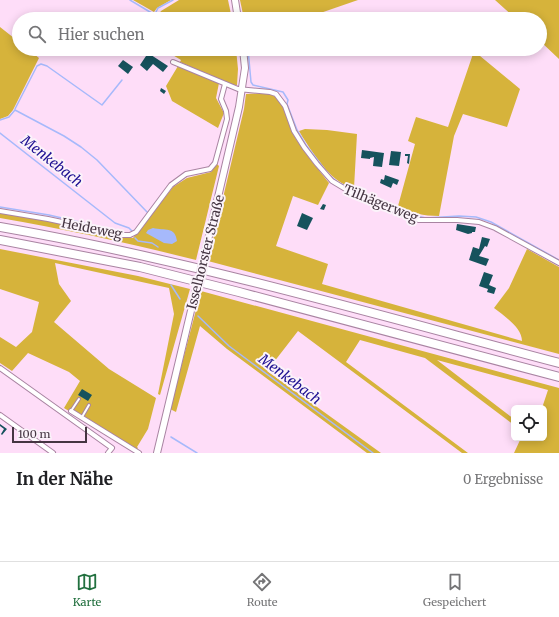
<!DOCTYPE html>
<html lang="de">
<meta charset="utf-8">
<style>
body{margin:0;font-family:Merriweather,serif;background:#f2f2f2;color:#202124}
.controls{position:absolute;right:12px;bottom:12px;display:grid;overflow:hidden;border-radius:6px;box-shadow:0 2px 10px #0003}
.controls button{width:36px;height:36px;display:grid;place-items:center;padding:0;border:0;border-bottom:1px solid #e0e0e0;background:#fff;color:#202124;font:20px sans-serif}
.scale{position:absolute;left:12px;bottom:10px;width:75px;box-sizing:border-box;padding-left:4px;border:2px solid #453542;border-top:0;font-size:11px;line-height:14px;white-space:nowrap;color:#453542;-webkit-text-stroke:3px #fbf3fa;paint-order:stroke}
.list{margin:0;padding:0;list-style:none}
h2{display:flex;justify-content:space-between;align-items:center;height:52px;margin:0;padding:0 16px;font-size:17px}
h2 small{font-size:13px;font-weight:400;color:#757577}
.icon{flex:none;width:22px;height:22px;fill:none;stroke:currentColor;stroke-width:2;stroke-linecap:round;stroke-linejoin:round}
.map{position:relative;flex:none;width:559px;height:453px;overflow:hidden}
.search{position:absolute;background:#fff;box-shadow:0 2px 10px #0003;left:12px;right:12px;top:12px;height:44px;display:flex;align-items:center;gap:10px;box-sizing:border-box;padding:0 14px;border-radius:22px;color:#757577;font-size:15px}
.sheet{height:108px;background:#fff}
nav{display:flex;justify-content:space-around;align-items:center;box-sizing:border-box;height:56px;border-top:1px solid #e0e0e0;background:#fff;font-size:11px;color:#757577}
nav a{display:grid;justify-items:center;gap:2px}
nav .on{color:#22703f}
.map>svg:first-child{display:block}
</style>
<div class="map">
<svg width="559" height="453" viewBox="0 0 559 453">
<rect width="100%" height="100%" fill="#feddf8"/>
<g fill="#d6b33b">
<path d="M133,0H171L157,8L154,12Z"/>
<path d="M179,0H228L232,19H174L159,14L161,11Z"/>
<path d="M240,0H358L303,19H244Z"/>
<path d="M495,0H559V59L540,41V19H516Z"/>
<path d="M0,27L19,42V49H28L39,58L13,110L8,116L0,119Z"/>
<path d="M167,49H236L238,69L237,85H232L180,62L181,60L166,51Z"/>
<path d="M474,51L520,89L507,127L463,114L454,136L439,216C423,216 412,213 398,206L415,144L408,141L416,117L448,127Z"/>
<path d="M178,66L219,83L216,98L224,113L218,128L172,101L166,86Z"/>
<path d="M246,94C255,94 267,92 274,96C286,102 287,121 292,132C302,150 316,166 329,183L318,205L293,196L276,246L328,264L322,284L522,341C522,327 504,316 494,308L509,288L527,249L559,267V354L208,261L244,109Z"/>
<path d="M305,129L327,130L357,134L354,188C349,186 344,185 340,182C325,173 308,146 299,131Z"/>
<path d="M217,164L219,166L196,260C131,244 66,229 0,218V213L47,221L120,237L133,238L173,187L187,178L211,172Z"/>
<path d="M0,249L138,276L190,289L160,395L158,394L174,314L169,288L55,263L59,284L71,301L54,322L109,369L156,398L148,429L137,447L138,448L135,452L64,408L80,381L69,372L28,353L12,371L0,363V337L16,347L32,332L39,302L0,289Z"/>
<path d="M201,291L559,388V453H514L521,438H544V408H542L548,390L437,360L514,419V425L425,358L360,340L346,362L468,453H462L298,331L267,371L381,453H367L227,349L200,326L176,412L170,409Z"/>
</g>
<path fill="#a6b9fb" d="M153,228C165,231 175,226 177,241L172,244L164,243L146,233L148,230Z"/>
<g fill="none" stroke-linecap="round" stroke-linejoin="round">
<g stroke="#a6b9fb" stroke-width="1.5">
<path d="M130,0L155,15L167,19"/>
<path d="M155,14L158,8L173,0"/>
<path d="M248,49L251,82L253,85L283,92L288,100L287,104L297,130L306,145L329,175L339,183L368,196"/>
<path d="M15,109L37,66L41,64L47,66L102,105L122,80"/>
<path d="M0,120L9,117L15,110L64,136L81,147L97,160L148,213"/>
<path d="M0,133L115,223L129,228L132,231"/>
<path d="M376,199L412,215L426,218L459,216L476,217L491,222L559,260"/>
<path d="M0,207L49,215L96,226"/>
<path d="M135,238L138,241L152,243L158,247"/>
<path d="M171,285L180,299"/>
<path d="M198,316L229,346L373,453"/>
<path d="M171,437L197,453"/>
</g>
</g>
<g fill="#16525d">
<path d="M106,49H115L117,50V53L105,50Z"/>
<path d="M119,50L123,51L121,56L117,55Z"/>
<path d="M148,53L168,66L163,72L153,64L147,71L140,65Z"/>
<path d="M123,60L133,67L128,74L118,66Z"/>
<path d="M161,88L166,91L164,94L160,91Z"/>
<path d="M362,150L384,153L382,167L373,166L374,157L370,158V159L361,158Z"/>
<path d="M391,151L401,152L399,166L389,165Z"/>
<path d="M405,154H410L409,164L407,163L408,156H405Z"/>
<path d="M385,175L399,180L397,185L393,183L391,188L380,183L381,179L384,180Z"/>
<path d="M323,204L326,205L324,210L320,209Z"/>
<path d="M302,213L313,218L307,230L297,226Z"/>
<path d="M457,224L476,227L475,232H472V233L468,234L456,230Z"/>
<path d="M482,237L490,239L487,247L485,246L479,256L489,259L486,266L469,260L473,247L479,249Z"/>
<path d="M484,272L493,275L489,285L496,288L494,294L487,292L488,289L479,286Z"/>
<path d="M82,389L92,395L88,401L78,395Z"/>
<path d="M0,424L7,429L2,435L1,434L4,429L0,426Z"/>
</g>
<g fill="none" stroke-linecap="round" stroke-linejoin="round">
<defs>
<g id="lane">
<path d="M71,411L79,399"/>
<path d="M82,417L89,405"/>
</g>
<g id="street">
<path d="M173,62L238,89L270,92L276,94L285,106L294,131L304,147L317,164L332,181L352,193L418,220H457L479,222L495,228L559,263"/>
<path d="M0,211L48,219L122,235H130L136,232L171,185L186,174L210,169L215,163L227,119L226,111L221,99L225,84"/>
<path d="M0,368L112,448L108,453"/>
<path d="M71,411L139,453"/>
<path d="M0,415L53,453"/>
</g>
<g id="secondary">
<path d="M235,0L238,19"/>
<path d="M205,253L239,107L245,68L243,49"/>
<path d="M157,453L194,298"/>
</g>
<g id="highway">
<path d="M0,227C189,260 374,314 559,363"/>
<path d="M0,240L140,267L239,292L559,377"/>
</g>
</defs>
<use href="#lane" stroke="#a984a2" stroke-width="4"/>
<use href="#street" stroke="#a984a2" stroke-width="6"/>
<use href="#secondary" stroke="#a984a2" stroke-width="8"/>
<use href="#highway" stroke="#a984a2" stroke-width="10"/>
<use href="#lane" stroke="#fff" stroke-width="2"/>
<use href="#street" stroke="#fff" stroke-width="4"/>
<use href="#secondary" stroke="#fff" stroke-width="6"/>
<use href="#highway" stroke="#fff" stroke-width="8"/>
<defs>
<path id="secondary-bridge" d="M194,298L205,253"/>
</defs>
<use href="#secondary-bridge" stroke="#a984a2" stroke-width="8" stroke-linecap="butt"/>
<use href="#secondary-bridge" stroke="#fff" stroke-width="6"/>
</g>
<g text-anchor="middle" stroke-width="4" stroke-linejoin="round" paint-order="stroke">
<g font-size="13" fill="#453542" stroke="#fbf3fa">
<text transform="translate(381 203) rotate(22)" y="5">Tilhägerweg</text>
<text transform="translate(92 228) rotate(11)" y="5">Heideweg</text>
<text transform="translate(205 252) rotate(-76)" y="5">Isselhorster Straße</text>
</g>
<g font-size="14" font-style="italic" fill="#1e1192" stroke="#fbf3fa">
<text transform="translate(52 161) rotate(38)" y="5">Menkebach</text>
<text transform="translate(290 379) rotate(37)" y="5">Menkebach</text>
</g>
</g>
</svg>
<div class="controls">
<button><svg class="icon" aria-label="locate" viewBox="0 0 24 24"><circle cx="12" cy="12" r="6"/><path d="M12 2v4M12 18v4M2 12h4M18 12h4"/></svg></button>
</div>
<div class="scale">100 m</div>
<div class="search"><svg class="icon" aria-label="search" viewBox="0 0 24 24"><circle cx="10" cy="10" r="6"/><path d="M15 15l6 6"/></svg>Hier suchen</div>
</div>
<section class="sheet">
<h2>In der Nähe<small>0 Ergebnisse</small></h2>
<ul class="list">
</ul>
</section>
<nav>
<a class="on"><svg class="icon" aria-label="map" viewBox="0 0 24 24"><path d="M3 6l6-2 6 2 6-2v14l-6 2-6-2-6 2zM9 4v14M15 6v14"/></svg>Karte</a>
<a><svg class="icon" aria-label="directions" viewBox="0 0 24 24"><path d="M12 3l9 9-9 9-9-9zM9 14v-3h6M13 9l2 2-2 2"/></svg>Route</a>
<a><svg class="icon" aria-label="saved" viewBox="0 0 24 24"><path d="M7 4h10v16l-5-4-5 4z"/></svg>Gespeichert</a>
</nav>
